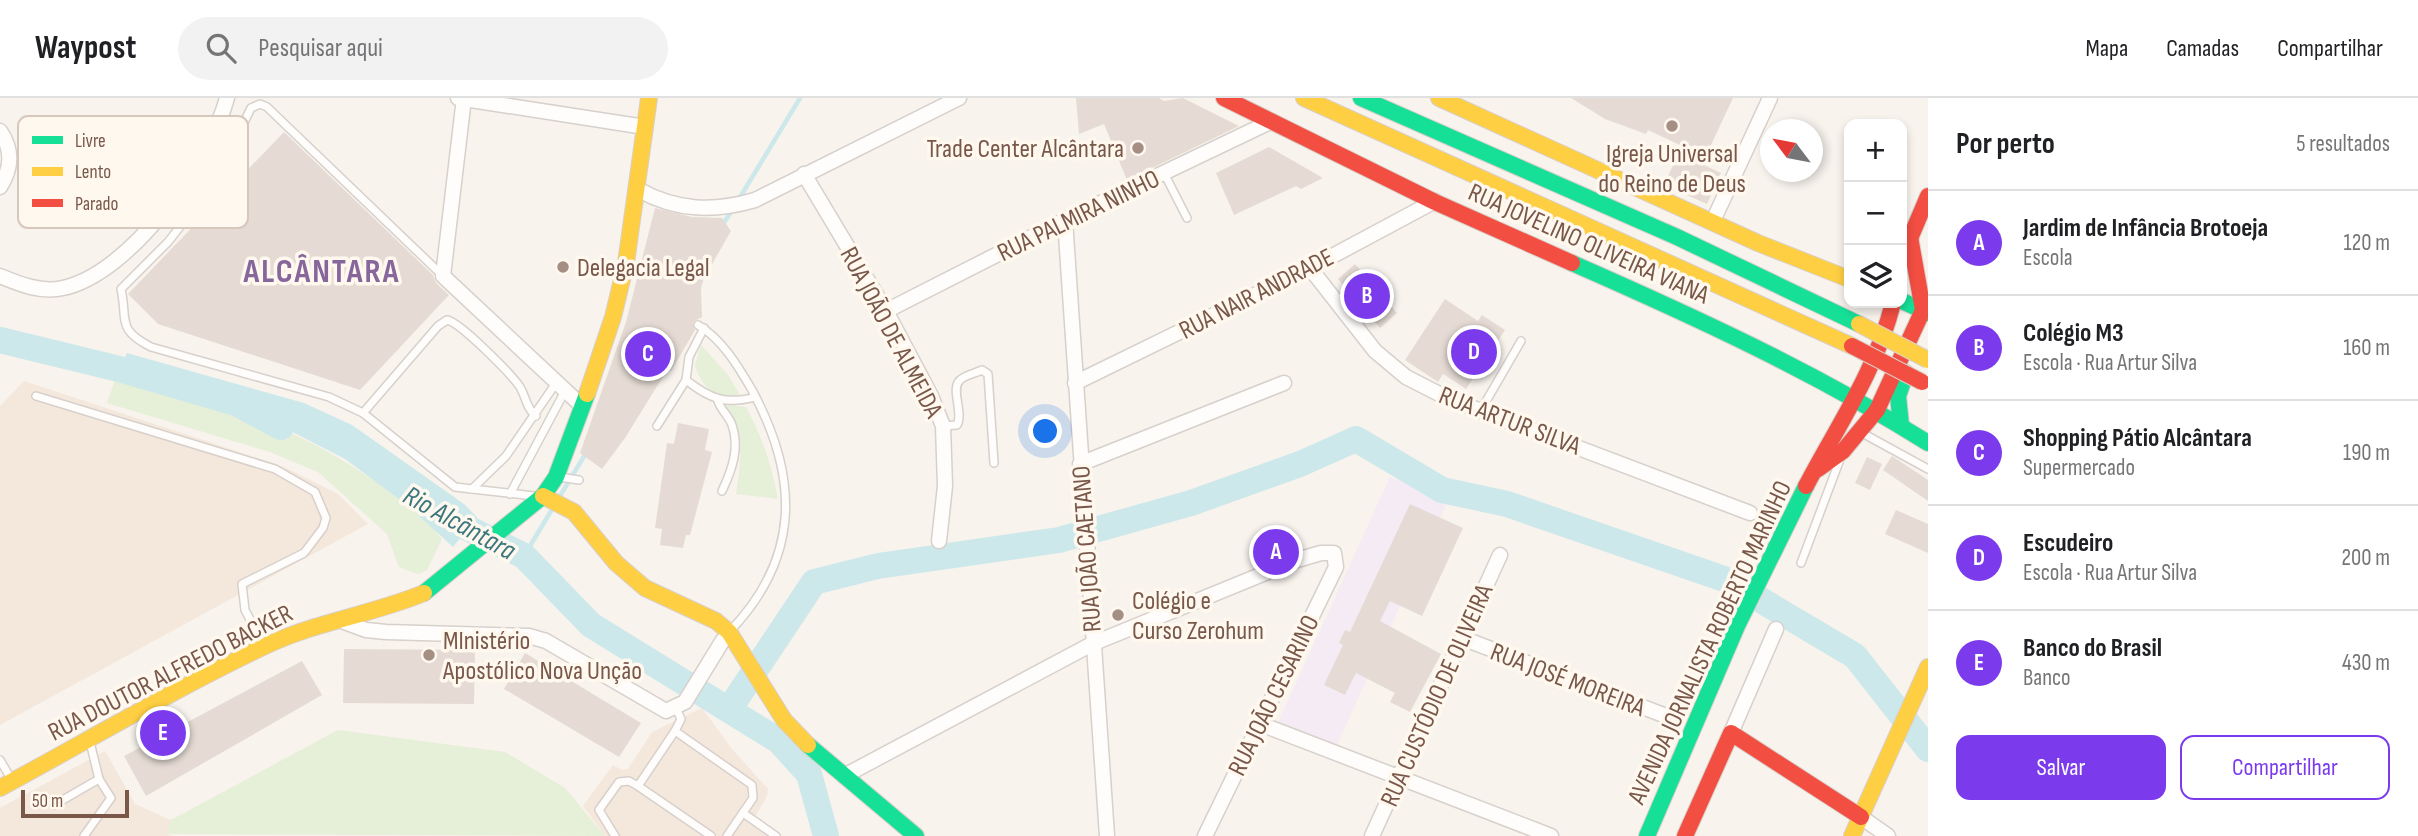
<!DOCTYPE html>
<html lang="pt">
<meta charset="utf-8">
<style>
body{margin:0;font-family:"Sofia Sans Condensed",sans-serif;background:#f2f2f2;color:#202124}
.controls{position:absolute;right:21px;top:21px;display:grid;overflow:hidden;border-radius:14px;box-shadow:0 4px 10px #0003}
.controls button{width:63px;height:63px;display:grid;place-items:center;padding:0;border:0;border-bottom:2px solid #e0e0e0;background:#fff;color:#202124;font:35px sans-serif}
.compass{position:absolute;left:1760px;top:21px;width:63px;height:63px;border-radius:50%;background:#fff;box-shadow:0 4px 10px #0003;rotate:302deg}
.scale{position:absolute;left:21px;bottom:18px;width:108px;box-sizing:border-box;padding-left:7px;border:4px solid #79584a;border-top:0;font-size:19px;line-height:24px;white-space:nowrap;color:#79584a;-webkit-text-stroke:5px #fff8ef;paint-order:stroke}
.you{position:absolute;left:1046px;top:334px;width:24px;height:24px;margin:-18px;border:5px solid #fff;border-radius:50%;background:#1a73e8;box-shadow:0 0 0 10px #1a73e833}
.badge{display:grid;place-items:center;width:46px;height:46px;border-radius:50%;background:#7c3aed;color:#fff;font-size:23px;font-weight:700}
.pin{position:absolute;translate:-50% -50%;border:4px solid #fff;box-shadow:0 2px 7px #0006}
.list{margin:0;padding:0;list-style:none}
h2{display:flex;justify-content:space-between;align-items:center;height:91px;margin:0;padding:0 28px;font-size:30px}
h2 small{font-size:23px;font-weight:400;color:#757577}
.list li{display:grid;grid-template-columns:46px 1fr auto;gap:21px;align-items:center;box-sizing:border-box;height:105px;padding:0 28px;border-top:2px solid #e0e0e0}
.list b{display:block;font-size:26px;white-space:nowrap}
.list p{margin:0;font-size:23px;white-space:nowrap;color:#757577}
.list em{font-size:23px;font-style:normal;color:#757577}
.actions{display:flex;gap:14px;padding:21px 28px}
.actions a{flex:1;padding:16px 0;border:2px solid #7c3aed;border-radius:14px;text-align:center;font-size:24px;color:#7c3aed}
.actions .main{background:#7c3aed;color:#fff}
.icon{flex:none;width:38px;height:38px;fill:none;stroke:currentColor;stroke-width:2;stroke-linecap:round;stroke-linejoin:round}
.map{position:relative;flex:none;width:1928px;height:738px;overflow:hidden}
header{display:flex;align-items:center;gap:42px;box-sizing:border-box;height:98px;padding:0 35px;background:#fff;border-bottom:2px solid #e0e0e0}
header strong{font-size:33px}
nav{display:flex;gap:38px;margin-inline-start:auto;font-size:24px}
.search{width:490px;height:63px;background:#f2f2f2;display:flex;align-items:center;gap:18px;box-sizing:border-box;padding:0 24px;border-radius:38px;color:#757577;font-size:26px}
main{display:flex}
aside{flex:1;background:#fff}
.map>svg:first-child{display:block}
</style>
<header>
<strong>Waypost</strong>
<div class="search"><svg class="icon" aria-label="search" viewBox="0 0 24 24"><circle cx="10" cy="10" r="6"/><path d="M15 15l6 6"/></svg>Pesquisar aqui</div>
<nav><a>Mapa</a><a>Camadas</a><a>Compartilhar</a></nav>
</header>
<main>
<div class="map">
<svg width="1928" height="738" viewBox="0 0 1928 738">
<rect width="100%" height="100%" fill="#f8f3ed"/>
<g fill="#f4e8dd">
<path d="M24,283L282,368L338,396L368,426L0,627V308Z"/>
<path d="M702,610L732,651L768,691L767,698L755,719L782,738H605L583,708L613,667L622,672L628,671L652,634Z"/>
<path d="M105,653L135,706L171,722L167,736L173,738H0V710Z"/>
</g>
<path fill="#f4ebf4" d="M1390,379L1448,402L1336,649L1278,625Z"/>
<g fill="#e6efd7">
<path d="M701,247L728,277L740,297C717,304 701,289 695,267Z"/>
<path d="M119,271C217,304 301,329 386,391C406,406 427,421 442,441L427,472L418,476L399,469L387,436L318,374L270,354L107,305Z"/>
<path d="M729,307L746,309C762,338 772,369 778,401L736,396C741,364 745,335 726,308Z"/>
<path d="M338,632L505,654L565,690L605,738L167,736L171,722Z"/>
</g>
<path fill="#cde8ea" d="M127,255L304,305L352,327L464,406L477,419L453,449L407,407L345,361L236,305L119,271Z"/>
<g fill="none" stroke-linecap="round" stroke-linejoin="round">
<g stroke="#cde8ea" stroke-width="4.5">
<path d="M739,101L800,0"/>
<path d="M722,128L732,112"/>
<path d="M560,398L586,355"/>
<path d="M524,458L554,408"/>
</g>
<g stroke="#cde8ea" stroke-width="26">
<path d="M0,242L119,271L236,305L281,329"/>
<path d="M437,415L524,458L591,527L779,643L809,676L826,738"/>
<path d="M730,610L814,484L878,468L1059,442L1191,405L1300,366L1356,341L1442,392L1507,406L1727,482L1855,558L1928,651"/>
</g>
</g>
<g fill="#e5dbd4">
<path d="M1076,0H1159L1164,3L1183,0L1239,28L1127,82L1104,26L1079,36Z"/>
<path d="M1571,0H1733L1702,66L1721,75L1707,106L1664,87L1682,48L1648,32L1646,36L1605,21Z"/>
<path d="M284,34L433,177L436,185L449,197L360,292L158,226L128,196Z"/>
<path d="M1269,49L1323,80L1301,91L1296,88L1234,117L1216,75Z"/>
<path d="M655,110L692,119L722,120L731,133L711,168L708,166L701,190L702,219L693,224L695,232L671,273L667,272L625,340L602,371L580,355L626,224Z"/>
<path d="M1355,166L1397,215L1380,230L1338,181Z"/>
<path d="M1445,201L1478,223L1482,217L1505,232L1466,291L1443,276L1438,284L1405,262Z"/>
<path d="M678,325L709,331L705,352L712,354L690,437H686L683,450L660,447L662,431L655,430L667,345L674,346Z"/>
<path d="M1892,358L1928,382V403L1883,372Z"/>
<path d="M1867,359L1882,366L1870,392L1855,385Z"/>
<path d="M1410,406L1463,430L1422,518L1390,503L1380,523L1441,556L1410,614L1390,604L1395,595L1356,575L1345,597L1324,587L1343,547L1339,545L1345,532L1350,534Z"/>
<path d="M1896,412L1928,426V455L1885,436Z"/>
<path d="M344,551L475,552L474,606L343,605Z"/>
<path d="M525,555L641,625L619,659L504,591Z"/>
<path d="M302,563L322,597L146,698L124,658Z"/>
</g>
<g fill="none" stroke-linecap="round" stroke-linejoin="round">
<defs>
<g id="lane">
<path d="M1164,75L1187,120"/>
<path d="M442,177L267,9L260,6L251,10L215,84L168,144L121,191C128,223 116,231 151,249L329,299L363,315L455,389L472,391L506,358L556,285"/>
<path d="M698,227C722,241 738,268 752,292C799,379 801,459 730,533"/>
<path d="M704,230L689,259L686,282C710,301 726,307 755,299"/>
<path d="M36,298L275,371L315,394L326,420L323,430L304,455L242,486L245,512L263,546"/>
<path d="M718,303C720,311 729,318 732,327C740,350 732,372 722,393"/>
<path d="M1481,312L1521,243"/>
<path d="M363,315L438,228L447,222C460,224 512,277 520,289C526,299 526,310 536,318"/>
<path d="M657,328L686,282"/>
<path d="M943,328L957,327C964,315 950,291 960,282C965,277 976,275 982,272L988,276L994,365"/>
<path d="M1864,336L1928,371"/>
<path d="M559,379L579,382"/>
<path d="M472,391L534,398"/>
<path d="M510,396L565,293"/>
<path d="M1801,465L1839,364"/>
<path d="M676,610L681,621L675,633L752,687L753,700L727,738"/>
<path d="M675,633L638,688L711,738"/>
<path d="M90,644L99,681"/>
<path d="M0,662L10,679"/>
<path d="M54,707L99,681L111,700L84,738"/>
<path d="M743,715L776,738"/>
<path d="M615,738L599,712L619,684L629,683L638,688"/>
</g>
<g id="street">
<path d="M458,0L645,29"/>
<path d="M464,0L443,178L582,308"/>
<path d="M0,33C13,52 12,70 0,89"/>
<path d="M804,76L886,213L931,298L943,328L945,388L939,443"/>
<path d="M639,92C677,113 714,114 755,102L959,0"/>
<path d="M1065,122L1107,738"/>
<path d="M1713,123L1770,0"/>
<path d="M1310,170L1375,253L1406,279L1447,300L1750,415"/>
<path d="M0,178C19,186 41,195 63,190C130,176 210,63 227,0"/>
<path d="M886,213L1065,122L1272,23"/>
<path d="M1075,285L1310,170L1435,103"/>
<path d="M1080,366L1284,285"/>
<path d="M339,522L366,532L386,534L529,538L546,543L666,613L685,604L723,542"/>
<path d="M1462,540L1674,621"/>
<path d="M1258,625L1551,738"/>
<path d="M1731,635L1776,531"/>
<path d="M844,678L1092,546L1297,462L1321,455H1334L1336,469L1205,738"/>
<path d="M1861,719L1888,738"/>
<path d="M1372,738L1500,457"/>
</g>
<g id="fast">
<path d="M1361,0L1677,139L1859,226"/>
<path d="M1572,165C1695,219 1815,274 1928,345"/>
<path d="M1902,203L1928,215"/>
<path d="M1901,327L1898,298L1906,275"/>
<path d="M424,495L543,398L556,379L587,296"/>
<path d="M808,647L916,738"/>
<path d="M1647,738L1737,528L1806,388"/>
</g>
<g id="slow">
<path d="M1304,0L1852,248"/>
<path d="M1439,0L1758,145L1849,181"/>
<path d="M587,296L613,219L626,165L649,0"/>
<path d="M543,398L574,414L616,465L645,490L716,523L729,534L784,622L808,647"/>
<path d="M0,690C87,643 173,592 263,549C314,524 371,517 424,495"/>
<path d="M1852,738L1928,569"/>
</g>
<g id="jam">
<path d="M1224,0L1435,104L1572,165"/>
<path d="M1906,150L1928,98"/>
<path d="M1877,312L1923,212L1910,139"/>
<path d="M1818,371L1843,353L1877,312"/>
<path d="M1806,388C1838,327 1876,273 1893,205"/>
<path d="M1685,738L1731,635L1861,719"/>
</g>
</defs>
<use href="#lane" stroke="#d7d0cb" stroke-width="10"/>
<use href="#street" stroke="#d7d0cb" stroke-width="17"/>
<use href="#fast" stroke="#d8cfc9" stroke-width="18"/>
<use href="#slow" stroke="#d8cfc9" stroke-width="18"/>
<use href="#jam" stroke="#d8cfc9" stroke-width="18"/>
<use href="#lane" stroke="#fefdfc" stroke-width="7"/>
<use href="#street" stroke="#fefdfc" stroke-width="14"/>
<use href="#fast" stroke="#16e098" stroke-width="16"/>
<use href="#slow" stroke="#ffcf43" stroke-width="16"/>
<use href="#jam" stroke="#f24e42" stroke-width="16"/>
<defs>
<path id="slow-bridge" d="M1859,226L1928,262"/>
<path id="jam-bridge" d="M1852,248L1922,284"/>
</defs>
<use href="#slow-bridge" stroke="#dad0ca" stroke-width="18" stroke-linecap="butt"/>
<use href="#jam-bridge" stroke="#dad0ca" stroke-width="18" stroke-linecap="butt"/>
<use href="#slow-bridge" stroke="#ffcf43" stroke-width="16"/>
<use href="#jam-bridge" stroke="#f24e42" stroke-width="16"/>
</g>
<g fill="#a58e83" stroke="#fff8ef" stroke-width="2.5">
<circle cx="1672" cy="28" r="7"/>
<circle cx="1138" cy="50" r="7"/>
<circle cx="563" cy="169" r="7"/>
<circle cx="1118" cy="517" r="7"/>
<circle cx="429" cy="557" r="7"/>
</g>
<g text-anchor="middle" stroke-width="7" stroke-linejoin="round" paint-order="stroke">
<g font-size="26" fill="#79584a" stroke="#fff8ef" text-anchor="start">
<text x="1124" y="59" text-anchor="end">Trade Center Alcântara</text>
<text x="1672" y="64" text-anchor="middle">Igreja Universal<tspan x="1672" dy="30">do Reino de Deus</tspan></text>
<text x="577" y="178">Delegacia Legal</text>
<text x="1132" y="511">Colégio e<tspan x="1132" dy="30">Curso Zerohum</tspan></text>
<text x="443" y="551">MInistério<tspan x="443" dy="30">Apostólico Nova Unção</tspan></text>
</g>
<g font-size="26" fill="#79584a" stroke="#fff8ef">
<text transform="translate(1078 117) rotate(-26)" y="9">RUA PALMIRA NINHO</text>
<text transform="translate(1589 145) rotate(24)" y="9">RUA JOVELINO OLIVEIRA VIANA</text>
<text transform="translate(1256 195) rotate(-27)" y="9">RUA NAIR ANDRADE</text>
<text transform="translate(892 234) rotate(62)" y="9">RUA JOÃO DE ALMEIDA</text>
<text transform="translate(1510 322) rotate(21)" y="9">RUA ARTUR SILVA</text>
<text transform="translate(1086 451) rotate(-94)" y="9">RUA JOÃO CAETANO</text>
<text transform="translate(1709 544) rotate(-65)" y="9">AVENIDA JORNALISTA ROBERTO MARINHO</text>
<text transform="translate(170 574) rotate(-27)" y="9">RUA DOUTOR ALFREDO BACKER</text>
<text transform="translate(1568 581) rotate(21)" y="9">RUA JOSÉ MOREIRA</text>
<text transform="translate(1273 597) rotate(-64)" y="9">RUA JOÃO CESARINO</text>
<text transform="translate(1436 597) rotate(-66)" y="9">RUA CUSTÓDIO DE OLIVEIRA</text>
</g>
<g font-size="28" font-style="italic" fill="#3c777e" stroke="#fff8ef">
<text transform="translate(460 424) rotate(29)" y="10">Rio Alcântara</text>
</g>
<g font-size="33" font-weight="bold" letter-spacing="2" fill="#87669c" stroke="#fff8ef">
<text x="322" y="184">ALCÂNTARA</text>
</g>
</g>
<rect x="18" y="18" width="230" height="112" rx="10" fill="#fff8ef" stroke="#d7c8be" stroke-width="2"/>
<rect x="32" y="38" width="31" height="8" fill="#16e098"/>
<rect x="32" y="69" width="31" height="9" fill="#ffcf43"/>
<rect x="32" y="101" width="31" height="8" fill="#f24e42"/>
<g font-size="19" fill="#79584a">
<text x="75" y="49">Livre</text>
<text x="75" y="80">Lento</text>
<text x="75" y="112">Parado</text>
</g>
</svg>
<div class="controls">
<button>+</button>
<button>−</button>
<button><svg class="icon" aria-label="layers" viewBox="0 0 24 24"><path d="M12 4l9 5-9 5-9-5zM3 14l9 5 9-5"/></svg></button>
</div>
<svg class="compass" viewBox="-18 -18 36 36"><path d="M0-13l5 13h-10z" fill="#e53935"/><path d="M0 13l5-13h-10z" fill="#757577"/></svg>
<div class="scale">50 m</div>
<div class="you"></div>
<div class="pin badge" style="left:1276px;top:454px">A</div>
<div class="pin badge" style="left:1367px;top:198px">B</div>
<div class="pin badge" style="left:648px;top:256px">C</div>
<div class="pin badge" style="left:1474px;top:254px">D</div>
<div class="pin badge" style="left:163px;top:635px">E</div>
</div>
<aside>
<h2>Por perto<small>5 resultados</small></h2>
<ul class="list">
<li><span class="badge">A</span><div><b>Jardim de Infância Brotoeja</b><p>Escola</p></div><em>120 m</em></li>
<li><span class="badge">B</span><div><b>Colégio M3</b><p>Escola · Rua Artur Silva</p></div><em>160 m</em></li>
<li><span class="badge">C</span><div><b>Shopping Pátio Alcântara</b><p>Supermercado</p></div><em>190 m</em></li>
<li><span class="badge">D</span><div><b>Escudeiro</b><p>Escola · Rua Artur Silva</p></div><em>200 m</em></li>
<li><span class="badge">E</span><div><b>Banco do Brasil</b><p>Banco</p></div><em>430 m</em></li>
</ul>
<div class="actions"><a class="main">Salvar</a><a>Compartilhar</a></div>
</aside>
</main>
